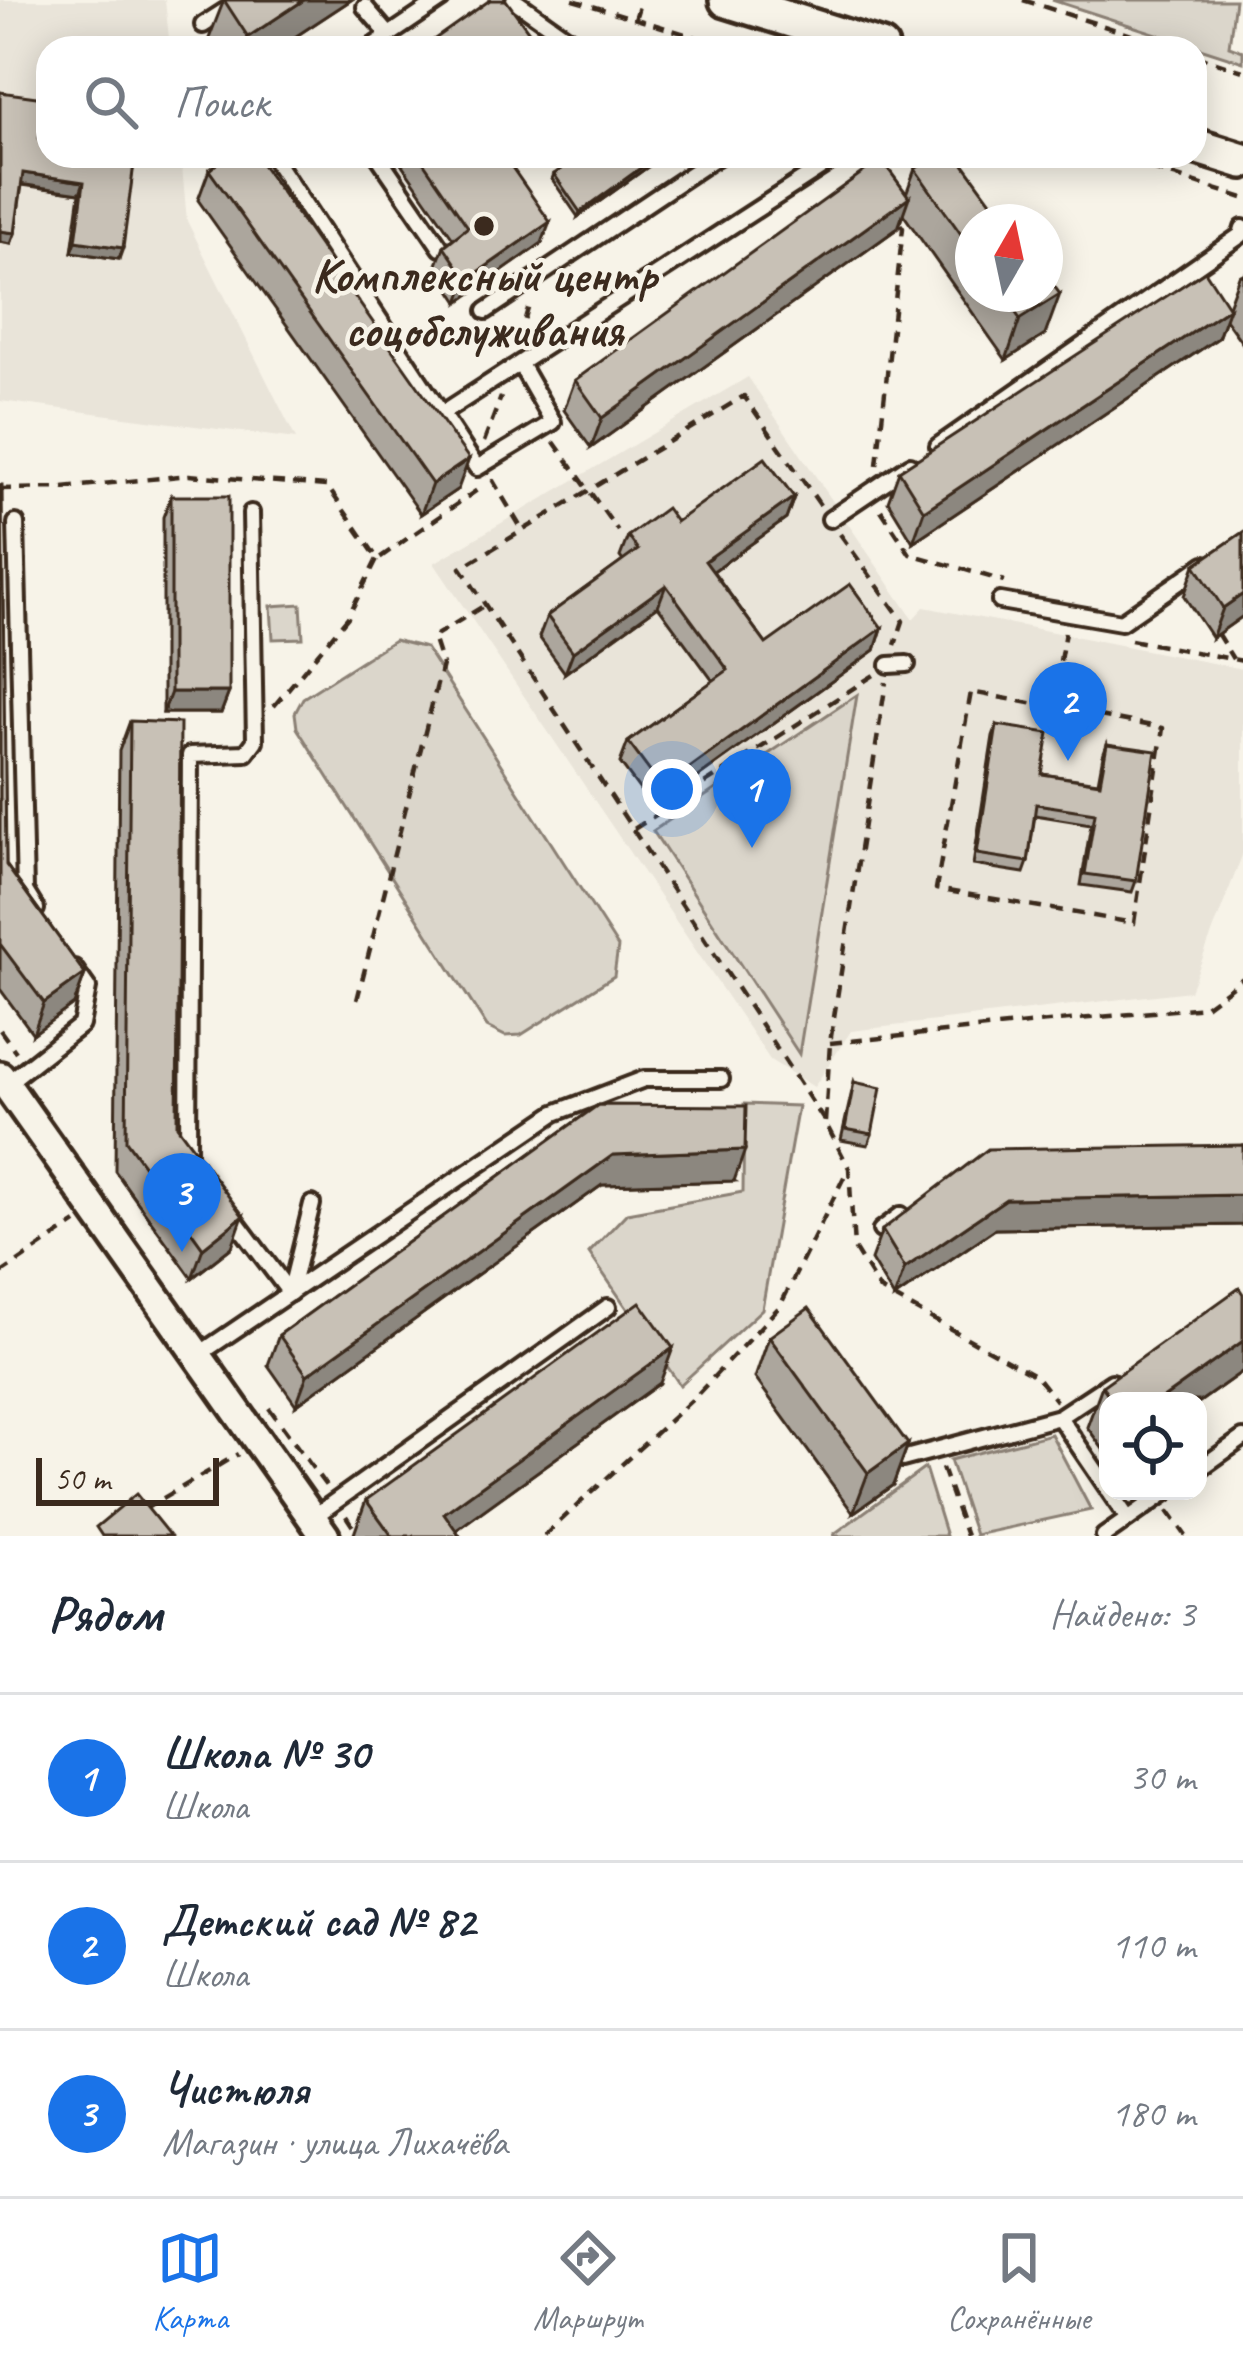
<!DOCTYPE html>
<html lang="ru">
<meta charset="utf-8">
<style>
body{margin:0;font-family:Caveat,sans-serif;background:#f6f6f7;color:#1f2937}
.controls{position:absolute;right:36px;bottom:36px;display:grid;overflow:hidden;border-radius:24px;box-shadow:0 6px 30px #0003}
.controls button{width:108px;height:108px;display:grid;place-items:center;padding:0;border:0;border-bottom:3px solid #e0e1e3;background:#fff;color:#1f2937;font:60px sans-serif}
.compass{position:absolute;left:955px;top:204px;width:108px;height:108px;border-radius:50%;background:#fff;box-shadow:0 6px 30px #0003;rotate:9deg}
.scale{position:absolute;left:36px;bottom:30px;width:183px;box-sizing:border-box;padding-left:12px;border:6px solid #3b2a1e;border-top:0;font-size:33px;line-height:42px;white-space:nowrap;color:#3b2a1e;-webkit-text-stroke:9px #f7f3e8;paint-order:stroke}
.you{position:absolute;left:672px;top:789px;width:42px;height:42px;margin:-30px;border:9px solid #fff;border-radius:50%;background:#1a73e8;box-shadow:0 0 0 18px #1a73e833}
.badge{display:grid;place-items:center;width:78px;height:78px;border-radius:50%;background:#1a73e8;color:#fff;font-size:39px;font-weight:700}
.pin{position:absolute;translate:-50% -99px;filter:drop-shadow(0 3px 6px #0008)}
.pin::after{content:'';position:absolute;top:63px;width:42px;height:36px;background:inherit;clip-path:polygon(0 0,100% 0,50% 100%)}
.list{margin:0;padding:0;list-style:none}
h2{display:flex;justify-content:space-between;align-items:center;height:156px;margin:0;padding:0 48px;font-size:51px}
h2 small{font-size:39px;font-weight:400;color:#747a83}
.list li{display:grid;grid-template-columns:78px 1fr auto;gap:36px;align-items:center;box-sizing:border-box;height:168px;padding:0 48px;border-top:3px solid #e0e1e3}
.list b{display:block;font-size:45px;white-space:nowrap}
.list p{margin:0;font-size:39px;white-space:nowrap;color:#747a83}
.list em{font-size:39px;font-style:normal;color:#747a83}
.icon{flex:none;width:66px;height:66px;fill:none;stroke:currentColor;stroke-width:2;stroke-linecap:round;stroke-linejoin:round}
.map{position:relative;flex:none;width:1243px;height:1536px;overflow:hidden}
.search{position:absolute;background:#fff;box-shadow:0 6px 30px #0003;left:36px;right:36px;top:36px;height:132px;display:flex;align-items:center;gap:30px;box-sizing:border-box;padding:0 42px;border-radius:36px;color:#747a83;font-size:45px}
.sheet{height:660px;background:#fff}
nav{display:flex;justify-content:space-around;align-items:center;box-sizing:border-box;height:168px;border-top:3px solid #e0e1e3;background:#fff;font-size:33px;color:#747a83}
nav a{display:grid;justify-items:center;gap:6px}
nav .on{color:#1a73e8}
.map>svg:first-child{display:block}
</style>
<div class="map">
<svg width="1243" height="1536" viewBox="0 0 1243 1536">
<rect width="100%" height="100%" fill="#f7f3e8"/>
<filter id="ink" filterUnits="userSpaceOnUse"><feTurbulence type="fractalNoise" baseFrequency=".00833" numOctaves="2"/><feDisplacementMap in="SourceGraphic" scale="24" xChannelSelector="R" yChannelSelector="G"/><feConvolveMatrix kernelMatrix="1 2 1 2 8 2 1 2 1" color-interpolation-filters="sRGB"/></filter>
<g filter="url(#ink)">
<g fill="#e9e4d9">
<path d="M0,0H165L170,48H48V156H181L187,221L296,439L0,401Z"/>
<path d="M748,377L913,619L924,607L1243,669V853L1190,991L851,1031L814,1087L770,1060L434,563Z"/>
</g>
<g fill="#dbd6cb" stroke="#8b8074" stroke-width="3">
<path d="M1052,0H1235L1229,46L1243,51V62Z"/>
<path d="M301,604L303,638L273,639L271,606Z"/>
<path d="M394,640L426,648L618,947L614,976L521,1035L505,1036L487,1027L297,728L295,713L303,698Z"/>
<path d="M857,695L799,1054L653,831Z"/>
<path d="M744,1104L798,1106L762,1309L680,1385L589,1253L627,1213L743,1192Z"/>
<path d="M1051,1434L1091,1510L975,1535L950,1460Z"/>
<path d="M925,1468L946,1536H834V1534Z"/>
</g>
<g fill="none" stroke-linecap="round" stroke-linejoin="round">
<defs>
<g id="service">
<path d="M514,0L582,48"/>
<path d="M365,7L389,35"/>
<path d="M203,25L242,0"/>
<path d="M370,48L441,0"/>
<path d="M272,156L477,468L553,422L521,366"/>
<path d="M378,156L441,248"/>
<path d="M486,311L718,156"/>
<path d="M443,413L839,156"/>
<path d="M938,446L1241,235L1243,228"/>
<path d="M830,519L910,465"/>
<path d="M16,523L25,891L36,909"/>
<path d="M1000,601L1121,622L1205,564"/>
<path d="M889,665L907,664"/>
<path d="M6,1084L81,1025L88,988L74,968"/>
<path d="M188,1153L190,755L246,753L255,741L251,513"/>
<path d="M231,1215L290,1293"/>
<path d="M881,1230L901,1215"/>
<path d="M290,1293L312,1204"/>
<path d="M198,1355L555,1113L644,1079H721"/>
<path d="M1059,1417L1108,1489"/>
<path d="M888,1455L902,1459L1059,1417L1112,1382"/>
<path d="M1198,1470L1243,1438"/>
<path d="M1109,1491L1128,1519"/>
<path d="M312,1518L608,1307"/>
<path d="M1104,1536L1168,1491"/>
</g>
<path id="minor" d="M0,1076L325,1536"/>
<g id="tertiary">
<path d="M727,0L881,48"/>
<path d="M1195,146L1243,161"/>
</g>
</defs>
<use href="#service" stroke="#3b2a1e" stroke-width="22"/>
<use href="#minor" stroke="#3b2a1e" stroke-width="36"/>
<use href="#tertiary" stroke="#3b2a1e" stroke-width="42"/>
<g stroke="#3b2a1e" stroke-width="4.5" stroke-dasharray="12 9" stroke-linecap="butt">
<path d="M573,0L732,48"/>
<path d="M1023,0L1172,48"/>
<path d="M635,19L641,0"/>
<path d="M1195,55L1243,71"/>
<path d="M1112,156L1243,198"/>
<path d="M519,340L529,305"/>
<path d="M484,442L501,397"/>
<path d="M554,442L618,531"/>
<path d="M877,465L903,228L899,222"/>
<path d="M492,479L523,531"/>
<path d="M0,489L63,488L189,475L327,486L378,559L480,488"/>
<path d="M820,505L744,396L461,568L825,1122L849,1168L854,1248L880,1290L1036,1376L1056,1401"/>
<path d="M881,510L910,554L1004,581"/>
<path d="M840,534L903,621L895,645"/>
<path d="M1217,633L1233,659"/>
<path d="M1131,640L1243,661"/>
<path d="M274,706L348,617L377,559"/>
<path d="M1052,707L971,692L936,889L1134,923L1163,728L1052,707L1065,632"/>
<path d="M634,829L877,673"/>
<path d="M357,1000L442,665L433,637L485,605"/>
<path d="M0,1030L16,1052"/>
<path d="M830,1043L1204,1007L1243,978"/>
<path d="M825,1122L830,1043L886,682"/>
<path d="M0,1274L76,1223"/>
<path d="M269,1408L326,1486"/>
<path d="M942,1468L966,1536"/>
<path d="M145,1509L238,1454"/>
<path d="M1168,1511L1186,1536"/>
<path d="M346,1516L359,1536"/>
<path d="M544,1536L694,1398L780,1306L847,1171"/>
</g>
<use href="#service" stroke="#f7f3e8" stroke-width="14"/>
<use href="#minor" stroke="#f7f3e8" stroke-width="27"/>
<use href="#tertiary" stroke="#f7f3e8" stroke-width="33"/>
</g>
<g fill="#aca69d" stroke="#3b2a1e" stroke-width="3">
<path d="M351,0L278,48H213L208,41L224,0Z"/>
<path d="M0,92L39,138L135,156L119,259L72,252L80,193L22,185L15,233L11,244L0,242Z"/>
<path d="M396,156H504L542,243L459,302L436,267L444,246L453,238Z"/>
<path d="M663,156L578,217L552,179L554,174Z"/>
<path d="M915,169L973,222V294H1045V335L1006,360L903,214L898,228L591,448L564,410L575,380L906,194Z"/>
<path d="M209,170L458,489L421,514L198,200Z"/>
<path d="M1243,274V344L1225,319L1218,338L913,542L888,501L899,471L1228,306L1239,276Z"/>
<path d="M0,485L6,865L85,974L74,1004L33,1034L0,989Z"/>
<path d="M171,496L229,692L221,713H163V517Z"/>
<path d="M794,497L786,519L713,571L766,644L882,628L875,650L654,809L620,763L628,742L713,681L658,606L565,673L539,637L547,616L623,561L620,557L628,536L676,522Z"/>
<path d="M1243,532V616L1212,638L1184,596L1195,565Z"/>
<path d="M130,721L177,1126L232,1247L192,1278L115,1171L119,751Z"/>
<path d="M997,725L1042,774L1098,782L1103,755L1107,744L1136,881L1132,892L1081,885L1091,824L1035,815L1028,862L1024,873L973,865L993,736Z"/>
<path d="M854,1082L872,1134L868,1145L841,1140Z"/>
<path d="M598,1105L734,1181L602,1185L296,1405L268,1365L279,1335Z"/>
<path d="M1243,1145V1225L995,1229L894,1298L871,1260L882,1230Z"/>
<path d="M769,1337L908,1444L893,1485L853,1513L755,1378Z"/>
<path d="M1243,1371L1198,1403V1401H1108V1456L1087,1427L1102,1386Z"/>
<path d="M660,1383L456,1530L460,1536H355L354,1534L366,1500Z"/>
</g>
<g fill="#8c877f" stroke="#3b2a1e" stroke-width="3">
<path d="M304,0H351L278,48H244L248,37Z"/>
<path d="M657,156H663L578,217L580,212Z"/>
<path d="M23,173L84,182L80,193L19,184Z"/>
<path d="M909,197L898,228L591,448L602,418Z"/>
<path d="M550,222L542,243L459,302L467,280Z"/>
<path d="M0,231L15,233L11,244L0,242Z"/>
<path d="M76,241L123,248L119,259L72,252Z"/>
<path d="M1060,294L1045,335L1006,360L1020,319Z"/>
<path d="M1229,308L1218,338L913,542L924,511Z"/>
<path d="M469,459L458,489L421,514L432,484Z"/>
<path d="M794,497L786,519L698,582L705,561Z"/>
<path d="M666,585L658,606L565,673L573,652Z"/>
<path d="M1243,594V616L1212,638L1223,608Z"/>
<path d="M882,628L875,650L654,809L662,788Z"/>
<path d="M171,692H229L221,713H163Z"/>
<path d="M85,974L74,1004L33,1034L44,1003Z"/>
<path d="M745,1150L734,1181L602,1185L296,1405L307,1375L613,1155Z"/>
<path d="M1243,1195V1225L995,1229L894,1298L905,1268L1006,1199Z"/>
<path d="M243,1216L232,1247L192,1278L203,1248Z"/>
<path d="M1243,1341V1371L1198,1403V1401H1159Z"/>
<path d="M673,1348L660,1383L448,1536L444,1513Z"/>
<path d="M908,1444L893,1485L853,1513L868,1473Z"/>
</g>
<g fill="#c8c1b6" stroke="#3b2a1e" stroke-width="3">
<path d="M224,0H304L248,37Z"/>
<path d="M490,0H506L530,33L542,37L549,48H422Z"/>
<path d="M0,92L44,98L39,138L48,140V156H135L123,248L76,241L84,182L23,173L15,233L0,231Z"/>
<path d="M226,156H256L469,459L432,484L209,170Z"/>
<path d="M419,156H504L550,222L467,280L444,246L468,227Z"/>
<path d="M579,156H657L580,212L554,174Z"/>
<path d="M934,156H958L1006,222H973V251L915,169Z"/>
<path d="M881,159L909,197L602,418L575,380Z"/>
<path d="M1205,271L1229,308L924,511L899,471Z"/>
<path d="M1045,274L1060,294L1020,319L1003,294H1045Z"/>
<path d="M765,458L794,497L705,561L766,644L850,584L882,628L662,788L628,742L728,670L666,585L573,652L547,616L638,550L628,536L666,508L676,522Z"/>
<path d="M0,485H2L6,865L85,974L44,1003L0,944Z"/>
<rect x="171" y="496" width="58" height="196"/>
<path d="M1243,532V594L1223,608L1195,565Z"/>
<path d="M130,721L180,723L177,1126L243,1216L203,1248L126,1141Z"/>
<path d="M997,725L1049,733L1042,774L1100,783L1107,744L1156,751L1136,881L1085,874L1095,813L1036,804L1028,862L977,854Z"/>
<path d="M854,1082L881,1088L872,1134L845,1129Z"/>
<path d="M598,1105L746,1106L745,1150L613,1155L307,1375L279,1335Z"/>
<path d="M1243,1145V1195L1006,1199L905,1268L882,1230L988,1149Z"/>
<path d="M1239,1288L1243,1294V1341L1159,1401H1113L1102,1386Z"/>
<path d="M640,1302L673,1348L444,1513L460,1536H392L366,1500Z"/>
<path d="M809,1308L908,1444L868,1473L769,1337Z"/>
<path d="M136,1494L170,1536H102L96,1527Z"/>
</g>
</g>
<circle fill="#3b2a1e" stroke="#f7f3e8" stroke-width="4.5" cx="484" cy="226" r="12"/>
<g text-anchor="middle" stroke-width="9" stroke-linejoin="round" paint-order="stroke">
<g font-size="48" font-weight="bold" fill="#3b2a1e" stroke="#f7f3e8">
<text x="484" y="291">Комплексный центр<tspan x="484" dy="55">соцобслуживания</tspan></text>
</g>
</g>
</svg>
<div class="controls">
<button><svg class="icon" aria-label="locate" viewBox="0 0 24 24"><circle cx="12" cy="12" r="6"/><path d="M12 2v4M12 18v4M2 12h4M18 12h4"/></svg></button>
</div>
<svg class="compass" viewBox="-18 -18 36 36"><path d="M0-13l5 13h-10z" fill="#e53935"/><path d="M0 13l5-13h-10z" fill="#747a83"/></svg>
<div class="scale">50 m</div>
<div class="you"></div>
<div class="pin badge" style="left:752px;top:848px">1</div>
<div class="pin badge" style="left:1068px;top:761px">2</div>
<div class="pin badge" style="left:182px;top:1252px">3</div>
<div class="search"><svg class="icon" aria-label="search" viewBox="0 0 24 24"><circle cx="10" cy="10" r="6"/><path d="M15 15l6 6"/></svg>Поиск</div>
</div>
<section class="sheet">
<h2>Рядом<small>Найдено: 3</small></h2>
<ul class="list">
<li><span class="badge">1</span><div><b>Школа № 30</b><p>Школа</p></div><em>30 m</em></li>
<li><span class="badge">2</span><div><b>Детский сад № 82</b><p>Школа</p></div><em>110 m</em></li>
<li><span class="badge">3</span><div><b>Чистюля</b><p>Магазин · улица Лихачёва</p></div><em>180 m</em></li>
</ul>
</section>
<nav>
<a class="on"><svg class="icon" aria-label="map" viewBox="0 0 24 24"><path d="M3 6l6-2 6 2 6-2v14l-6 2-6-2-6 2zM9 4v14M15 6v14"/></svg>Карта</a>
<a><svg class="icon" aria-label="directions" viewBox="0 0 24 24"><path d="M12 3l9 9-9 9-9-9zM9 14v-3h6M13 9l2 2-2 2"/></svg>Маршрут</a>
<a><svg class="icon" aria-label="saved" viewBox="0 0 24 24"><path d="M7 4h10v16l-5-4-5 4z"/></svg>Сохранённые</a>
</nav>
